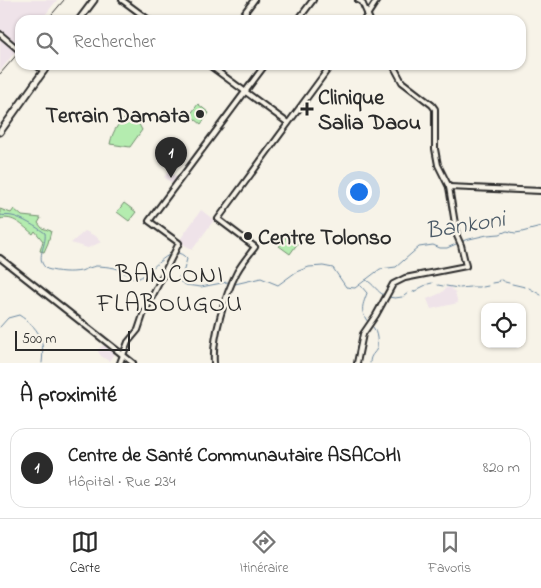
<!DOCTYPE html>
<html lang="fr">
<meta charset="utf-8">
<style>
body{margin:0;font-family:"Indie Flower",sans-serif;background:#f2f2f2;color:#222}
.controls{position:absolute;right:15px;bottom:15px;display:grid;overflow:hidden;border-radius:10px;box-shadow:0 1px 4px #0004}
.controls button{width:45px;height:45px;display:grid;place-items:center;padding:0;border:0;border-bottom:1px solid #e0e0e0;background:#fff;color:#222;font:25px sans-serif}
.scale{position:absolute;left:15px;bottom:12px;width:115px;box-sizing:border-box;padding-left:5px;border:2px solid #2b2b2b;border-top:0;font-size:14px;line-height:18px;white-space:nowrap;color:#2b2b2b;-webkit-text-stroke:4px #f7f3e8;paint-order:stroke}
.you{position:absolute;left:358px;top:191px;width:18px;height:18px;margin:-12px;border:4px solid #fff;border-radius:50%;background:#1a73e8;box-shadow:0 0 0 8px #1a73e833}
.badge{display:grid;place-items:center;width:32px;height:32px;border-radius:50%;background:#2b2b2b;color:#fff;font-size:16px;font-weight:700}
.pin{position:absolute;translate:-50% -41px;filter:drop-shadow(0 1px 2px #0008)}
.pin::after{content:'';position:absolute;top:26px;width:18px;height:15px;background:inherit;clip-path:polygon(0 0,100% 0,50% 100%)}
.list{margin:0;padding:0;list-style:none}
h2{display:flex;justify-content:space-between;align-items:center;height:65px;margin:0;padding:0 20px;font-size:21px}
h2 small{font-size:16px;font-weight:400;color:#767676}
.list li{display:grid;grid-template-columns:32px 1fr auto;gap:15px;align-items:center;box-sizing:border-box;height:80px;margin:0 10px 10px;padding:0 10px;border:1px solid #e0e0e0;border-radius:15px}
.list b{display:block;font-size:19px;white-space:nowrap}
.list p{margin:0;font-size:16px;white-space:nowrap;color:#767676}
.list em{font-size:16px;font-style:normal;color:#767676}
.icon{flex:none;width:28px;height:28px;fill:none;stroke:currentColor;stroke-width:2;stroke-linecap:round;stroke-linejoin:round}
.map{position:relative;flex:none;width:541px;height:363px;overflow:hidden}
.search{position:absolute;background:#fff;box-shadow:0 1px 4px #0004;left:15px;right:15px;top:15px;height:55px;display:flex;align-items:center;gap:12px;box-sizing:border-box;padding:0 18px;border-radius:15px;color:#767676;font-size:19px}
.sheet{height:155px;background:#fff}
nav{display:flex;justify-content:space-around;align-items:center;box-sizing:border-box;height:70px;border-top:1px solid #e0e0e0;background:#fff;font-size:14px;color:#767676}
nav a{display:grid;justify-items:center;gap:2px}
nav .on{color:#2b2b2b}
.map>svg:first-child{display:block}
</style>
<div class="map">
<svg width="541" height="363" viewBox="0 0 541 363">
<rect width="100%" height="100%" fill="#f7f3e8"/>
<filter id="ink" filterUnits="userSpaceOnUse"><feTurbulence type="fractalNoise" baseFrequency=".02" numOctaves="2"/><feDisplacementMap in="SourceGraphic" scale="10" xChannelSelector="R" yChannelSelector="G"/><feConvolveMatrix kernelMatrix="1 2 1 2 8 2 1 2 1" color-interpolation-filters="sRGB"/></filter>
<g filter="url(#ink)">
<g fill="#efe3e9">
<path d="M0,0H57L41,20H20V46L0,71Z"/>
<path d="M169,171L178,178L173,184L164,177Z"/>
<path d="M201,210L214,220L192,250L179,241Z"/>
<path d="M85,231L97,237L101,242L88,248L71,243Z"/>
<path d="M450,287L455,292L458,303L431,309L427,299L441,293L446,288Z"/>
<path d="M105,344L115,352L109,361L101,356L97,350Z"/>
</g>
<g fill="#b4ecaf" stroke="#708c6d">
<path d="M198,104L209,113L201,124L190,115Z"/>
<path d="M133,113L142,130L130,147L110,144C113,129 120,120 133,113Z"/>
<path d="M124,203L136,212L129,221L117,212Z"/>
<path d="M0,209L11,213L14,209L22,216L41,218L38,223L42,228L51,231L48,243L44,252L40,251L43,241L35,231L33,234C23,226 13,215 0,219Z"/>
<path d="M289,232L300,240L290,254L279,246Z"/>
</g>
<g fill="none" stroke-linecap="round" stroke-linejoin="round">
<g stroke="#6987a1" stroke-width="1">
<path d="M0,215C4,216 8,215 12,216C20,217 38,228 45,233C47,246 34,259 47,269C57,272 71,273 81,271C86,269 91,267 96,266C102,266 110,267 115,268C124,270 130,281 139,278C153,272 172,240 187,259L183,273L179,277V281L186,285L201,287L227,282L235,284L261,278L278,285L296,272L309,267L323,266L333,268L346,287L355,288L380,269L396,267L419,247L433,245L440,248H447L465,240L487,235L500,234L507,231L515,233L522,232L541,227"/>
<path d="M366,280C374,284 377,292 384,295"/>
<path d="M501,280L504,281"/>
<path d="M505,282L509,283"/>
<path d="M492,283L498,282L499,280"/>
<path d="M428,284L432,283"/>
<path d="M512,284L525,287"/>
<path d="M438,285L443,286"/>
<path d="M361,286L367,293C363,305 359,310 368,322"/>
<path d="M446,286L458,288"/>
<path d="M472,287H480"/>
<path d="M483,287L488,286"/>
<path d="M460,288L470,287"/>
<path d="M529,288L541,295"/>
<path d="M418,289L426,285"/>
<path d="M413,292L417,290"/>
<path d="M404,296L408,293"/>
<path d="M388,297L395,298L402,297"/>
<path d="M0,327L8,318L19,315C39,328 45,339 42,363"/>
<path d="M370,363C370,354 375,354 377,348C378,340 377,329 370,324"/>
</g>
<defs>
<g id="secondary">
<path d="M122,0L149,20"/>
<path d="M358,0L362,2L370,20"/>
<path d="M239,20L254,0"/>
<path d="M298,20L313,0"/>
<path d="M364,20L377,0"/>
<path d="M0,34L20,51"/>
<path d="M36,65L44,71"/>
<path d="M209,65L288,123"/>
<path d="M449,187L541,191"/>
<path d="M0,258L133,363"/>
<path d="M120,363L128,342L138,330L143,315L179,243L149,221L265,65"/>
<path d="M214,363C212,338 225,295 237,272C242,263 249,255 255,247L218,219L331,65"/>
<path d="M357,363L363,334L376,315L393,284L405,278L466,266L461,245L457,236L449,187L438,165L435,149V109L432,105L402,82L393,65"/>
</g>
<g id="primary">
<path d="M79,20L94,0"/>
<path d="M0,132L48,65"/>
</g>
</defs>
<use href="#secondary" stroke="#2b2b2b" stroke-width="8"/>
<use href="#primary" stroke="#2b2b2b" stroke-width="9"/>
<use href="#secondary" stroke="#f7f3e8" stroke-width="4"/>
<use href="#primary" stroke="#f7f3e8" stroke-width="5"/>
<g stroke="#2b2b2b" stroke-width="1">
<path d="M47,20L64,0"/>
<path d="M0,74L20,51"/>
</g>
</g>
</g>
<g fill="#2b2b2b" stroke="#f7f3e8" stroke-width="2">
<path d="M304.5 101.5h5v5h5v5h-5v5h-5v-5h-5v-5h5z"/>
<circle cx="200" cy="114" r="5"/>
<circle cx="248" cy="236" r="5"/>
</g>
<g text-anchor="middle" stroke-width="4.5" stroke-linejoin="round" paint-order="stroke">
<g font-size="22" font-weight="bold" fill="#2b2b2b" stroke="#f7f3e8" text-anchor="start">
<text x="318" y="104">Clinique<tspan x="318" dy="25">Salia Daou</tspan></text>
<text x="190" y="122" text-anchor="end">Terrain Damata</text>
<text x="258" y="244">Centre Tolonso</text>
</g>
<g font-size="24" font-style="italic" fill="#4a5966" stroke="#f7f3e8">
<text transform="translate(465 224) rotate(-9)" y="8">Bankoni</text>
</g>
<g font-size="25" letter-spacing="1" fill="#2b2b2b" stroke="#f7f3e8">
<text x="170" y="282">BANCONI<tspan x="170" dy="29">FLABOUGOU</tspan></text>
</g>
</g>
</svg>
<div class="controls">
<button><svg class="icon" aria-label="locate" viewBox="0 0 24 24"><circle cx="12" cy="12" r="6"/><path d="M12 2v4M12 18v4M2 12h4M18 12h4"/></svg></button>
</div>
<div class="scale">500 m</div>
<div class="you"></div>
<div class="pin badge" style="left:171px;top:178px">1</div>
<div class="search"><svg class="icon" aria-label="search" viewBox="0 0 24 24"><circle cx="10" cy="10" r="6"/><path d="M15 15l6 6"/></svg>Rechercher</div>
</div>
<section class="sheet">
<h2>À proximité<small></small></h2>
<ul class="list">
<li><span class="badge">1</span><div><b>Centre de Santé Communautaire ASACOHI</b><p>Hôpital · Rue 234</p></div><em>820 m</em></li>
</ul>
</section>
<nav>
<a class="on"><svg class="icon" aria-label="map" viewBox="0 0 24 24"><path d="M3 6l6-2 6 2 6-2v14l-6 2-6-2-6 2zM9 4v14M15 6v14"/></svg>Carte</a>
<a><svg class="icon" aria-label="directions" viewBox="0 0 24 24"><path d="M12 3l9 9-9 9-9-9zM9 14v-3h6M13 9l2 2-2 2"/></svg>Itinéraire</a>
<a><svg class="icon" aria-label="saved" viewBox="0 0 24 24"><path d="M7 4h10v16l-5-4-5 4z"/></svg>Favoris</a>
</nav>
